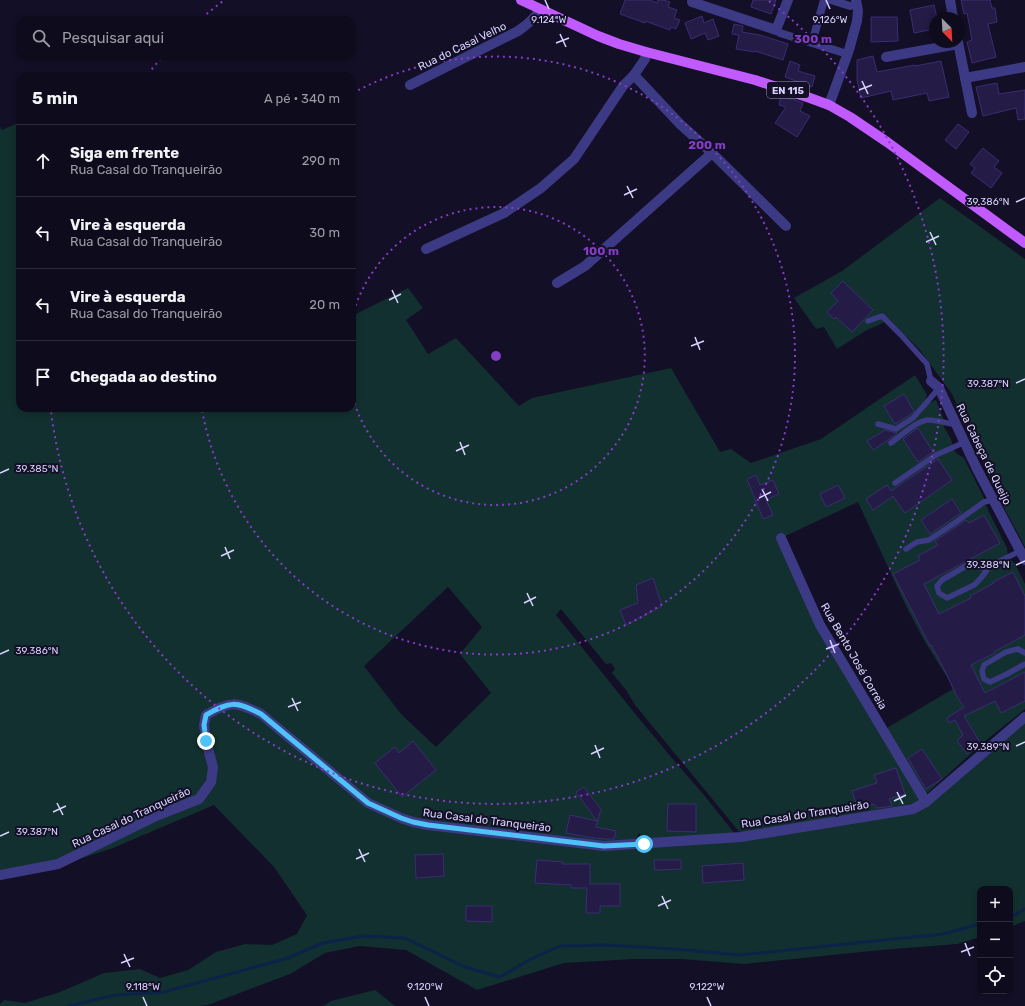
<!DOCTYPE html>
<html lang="pt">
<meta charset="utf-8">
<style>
body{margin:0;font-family:Rubik,sans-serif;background:#1c1929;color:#f1f3f6}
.controls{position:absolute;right:12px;bottom:12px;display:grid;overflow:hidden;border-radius:8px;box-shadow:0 2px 6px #0003}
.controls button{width:36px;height:36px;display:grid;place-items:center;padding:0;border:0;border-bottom:1px solid #2e2b3b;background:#0e0b1c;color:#f1f3f6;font:20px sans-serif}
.compass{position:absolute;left:929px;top:12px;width:36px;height:36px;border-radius:50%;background:#0e0b1c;box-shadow:0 2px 6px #0003;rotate:156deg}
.stop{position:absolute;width:12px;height:12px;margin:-9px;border:3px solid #4fc3f7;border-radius:50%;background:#fff}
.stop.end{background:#4fc3f7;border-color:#fff;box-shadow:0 1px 4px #0008}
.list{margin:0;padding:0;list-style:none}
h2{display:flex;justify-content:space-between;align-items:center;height:52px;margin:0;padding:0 16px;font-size:17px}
h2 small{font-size:13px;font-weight:400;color:#9b9ba3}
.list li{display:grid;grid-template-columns:26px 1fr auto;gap:12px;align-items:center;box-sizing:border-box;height:72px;padding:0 16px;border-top:1px solid #2e2b3b}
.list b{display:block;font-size:15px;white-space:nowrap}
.list p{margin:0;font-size:13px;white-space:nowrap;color:#9b9ba3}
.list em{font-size:13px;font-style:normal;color:#9b9ba3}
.icon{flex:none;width:22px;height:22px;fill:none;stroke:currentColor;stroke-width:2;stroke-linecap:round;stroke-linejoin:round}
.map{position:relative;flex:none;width:1025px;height:1006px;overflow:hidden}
.search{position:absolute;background:#0e0b1c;box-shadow:0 2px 6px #0003;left:16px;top:16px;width:340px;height:44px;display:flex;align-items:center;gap:10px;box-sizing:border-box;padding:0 14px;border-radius:12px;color:#9b9ba3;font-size:15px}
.panel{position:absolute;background:#0e0b1c;box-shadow:0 2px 6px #0003;left:16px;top:72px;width:340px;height:340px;border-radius:12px}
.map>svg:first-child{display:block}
</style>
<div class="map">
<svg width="1025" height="1006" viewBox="0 0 1025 1006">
<rect width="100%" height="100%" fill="#130f26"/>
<g fill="#12302f" fill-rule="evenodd">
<path d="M20,122V408H352V316L408,288L423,308L406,320L428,354L456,338L519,406L532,398L671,368L720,452L731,449L751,463L821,439L915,375L927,395L925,400L929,403L936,400L945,423L944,427L951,439L953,447L956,453L964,458L984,498L987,508L1007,548L1008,557L1015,564L1025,584V709L984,742L926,794L885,729L953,689L949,680L925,642L906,606L858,502L783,537L818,623L920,799L916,803L741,834L635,705L626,690L612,673L615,669L611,663L606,664L561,609L556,615L632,710L671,757L704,795L735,834L646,841L639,833L635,841L613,844L411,820L368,803L245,704L204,714L211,767L199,798L58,864L0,874V126L2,130ZM448,587L482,627L460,654L491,693L436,747L401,714L364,666Z"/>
<path d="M940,198L1025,259V547L1000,500L952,394L920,350L888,318L881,324L867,330L837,349L824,327L816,329L794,298L842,271Z"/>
<path d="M244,707L400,822L600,850L914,812L1025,720V921L1010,927V889H980V937L957,944L881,950L744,964L682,959H634L564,963L477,990L406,950L360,946L325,953L290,974L208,1005L199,1006H0V1004L4,1000L25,1003L60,992L104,973L140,969L160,978L188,970L216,952L245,944L272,945L297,934L307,915L274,867L214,805L113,848L67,863L200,799L212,782L206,726L214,711ZM443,854L444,876L417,878L415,855Z"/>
<path d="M375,990L395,1006H323L331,1001Z"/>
</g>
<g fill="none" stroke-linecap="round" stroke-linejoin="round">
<g stroke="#0c2248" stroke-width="3">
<path d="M1010,916L1014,915L1025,909"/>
<path d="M69,1006L115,995L164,992L288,958L323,943L363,936L405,938L465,967L500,977L531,959L560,946L606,945L674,949L740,955L943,934L980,924"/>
</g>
</g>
<g fill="#241b47" stroke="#3b2d73">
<path d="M625,0H650L657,3L658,0H663L670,2L668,7L677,10L674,18L680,20L676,29L671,27L670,30L645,21V23L620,14Z"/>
<path d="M753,0H776L771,14L751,7Z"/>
<path d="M961,0H990L992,8H995L997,22L988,24L996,57L972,63L967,42L972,40L967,13L964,14Z"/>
<path d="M934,5L937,18H935V29L914,33L910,10Z"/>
<path d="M702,16L704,23L713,19L719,36L708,40L705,33L691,39L685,23Z"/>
<path d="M871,17H897L898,41L871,42Z"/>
<path d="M734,24L743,26L742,32L760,35L788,44L783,60L755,51V52L736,49L739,35L732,34Z"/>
<path d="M873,56L877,72L915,65V66L941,61L949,97L929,101L927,93L893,100L891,91L861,98L857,80V60Z"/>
<path d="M790,61L800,65L798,71L815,76L812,87L785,77Z"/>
<path d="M997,83L999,94L1025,90V119L1018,120L1016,108L983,116L976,87Z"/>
<path d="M781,95L803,103L800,111L810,116L797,137L775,123L786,107L779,105Z"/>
<path d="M958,124L969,132L956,149L945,140Z"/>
<path d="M983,148L999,161L994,167L1002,173L991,188L971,173L975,168L970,164Z"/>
<path d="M843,281L873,310L852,332L836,317L834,319L827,312L838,301L831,293Z"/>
<path d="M904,394L914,411L910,415L895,424L884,406Z"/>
<path d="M918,428L933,452L918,462L903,439Z"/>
<path d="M885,430L897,433L887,441L873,450L867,441Z"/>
<path d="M938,459L952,480L905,513L893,496L873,510L866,499L887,485L891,491Z"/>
<path d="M756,475L760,485L773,480L779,494L766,500L773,515L763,519L747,479Z"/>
<path d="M838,485L845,498L826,507L820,494Z"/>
<path d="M952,499L961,513L930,534L921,520Z"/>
<path d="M984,515L1000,543L924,584L939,614L971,598L970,596L994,583L993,582L1013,572L1025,596V635L994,652L995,653L971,665L985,693L1025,672V701L1001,713L995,701L964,716L980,742L967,754L957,741L963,735L955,720L949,723L947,718L964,707L956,695L946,673L931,645L930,646L893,574L920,560L918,556L938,545L935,541L966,520L969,523Z"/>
<path d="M653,578L662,606L626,625L620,610L638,603L636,585Z"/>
<path d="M413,741L436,770L402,797L375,763L395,747L399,753Z"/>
<path d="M922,749L942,779L926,789L908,758Z"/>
<path d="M896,768L905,794L889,799L892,806L877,808L874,804L858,809L852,791L877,783L874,775Z"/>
<path d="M584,787L602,811L600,812L596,827L616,831L614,839H604L587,837L566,833L570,815L597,821L576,792Z"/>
<path d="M668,804H696V832L667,831Z"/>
<path d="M443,854L444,876L416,878L415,855Z"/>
<path d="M537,860L563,862L562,864H590V884H620V906H600V913H586L587,888H571V885L535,883Z"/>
<path d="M654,860H681V869L655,870Z"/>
<path d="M743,863L744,880L703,883L702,866Z"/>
<path d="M466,906H492V922L466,921Z"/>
</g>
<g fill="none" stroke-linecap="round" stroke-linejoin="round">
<g stroke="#3d3a85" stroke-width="5.5">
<path d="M868,321L882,316L901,335L927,364L931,381"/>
<path d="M878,424L896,429L913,418L927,402L939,388"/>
<path d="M891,443C899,437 918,420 928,420C937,420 947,423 956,425"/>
<path d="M895,483L936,455L965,442"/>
<path d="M906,549L917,542L929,540L956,522L984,502L993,500"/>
<path d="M990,566L983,568L976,566H966L942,580L937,586L939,593L947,598L974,585L981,578L990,566L1020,551"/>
<path d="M1025,653L1018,649L1006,652L984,665L982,671L984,679L990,682L1007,674L1025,664"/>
</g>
<g stroke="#3d3a85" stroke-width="8">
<path d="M831,0L850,6"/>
<path d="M780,33L841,52"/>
<path d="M812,43L824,0"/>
</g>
<g stroke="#3d3a85" stroke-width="10">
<path d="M693,0L692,2L776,30L788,0"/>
<path d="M950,0L953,18"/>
<path d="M958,42L972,113"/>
<path d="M646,52L645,59L634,75L680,124L712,153L786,226"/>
<path d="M886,57L958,44"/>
<path d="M965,78L1025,67"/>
<path d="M410,85L518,31C527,25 534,19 540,10"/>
<path d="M829,105L849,50L857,21L858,11L856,0"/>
<path d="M426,249L504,213L541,188L574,159L623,86L634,75"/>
<path d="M557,283L585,266L712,153"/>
<path d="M931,381L939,388L977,469L1025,560"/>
<path d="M781,538L820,625L926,802"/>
<path d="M0,875L58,864L156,816L199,799L211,782L213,767L206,741L204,725L206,715C231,701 235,701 261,714L368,803L401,818L413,822L428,825L604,846L741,837L913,809L926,802L1025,717"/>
</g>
<path stroke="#c25bff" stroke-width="10" d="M521,0L598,36L619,44L646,52L755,80L810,98L829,105L850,117L887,142L1025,243"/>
</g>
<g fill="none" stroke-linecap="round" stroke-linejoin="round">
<path stroke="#4fc3f7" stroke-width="5" d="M206,741L204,725L206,715C231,701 235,701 261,714L368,803L401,818L413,822L428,825L604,846L644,844"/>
</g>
<path fill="none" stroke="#d9d4ff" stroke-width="1.5" d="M545,0L549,9M826,0L830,9M560,34L566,47M556,43L569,38M862,81L868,94M859,90L872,85M627,186L633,198M624,195L637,189M1016,202L1025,198M930,232L936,245M926,242L939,236M392,290L398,303M389,300L401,294M695,337L700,350M691,346L704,341M1016,383L1025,379M460,442L465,455M456,451L469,445M0,473L9,469M762,489L768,501M759,498L771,492M225,547L230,559M221,556L234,550M1016,565L1025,561M527,593L533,606M524,603L536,597M830,640L835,653M826,649L839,644M0,654L9,650M292,698L298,711M288,707L301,702M595,745L600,758M1016,746L1025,742M591,754L604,748M897,792L903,804M894,801L906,795M57,803L63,815M53,812L66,806M0,836L9,832M359,849L365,862M356,859L369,853M662,896L668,909M658,906L671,900M965,943L970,956M961,952L974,947M124,954L130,967M121,963L134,958M143,997L147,1006M425,997L429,1006M707,997L711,1006"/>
<g fill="none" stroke="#843dc5" stroke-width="2" stroke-dasharray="2 4">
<path d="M352 317A149 149 0 1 1 352 395"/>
<path d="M353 93A299 299 0 1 1 202 410"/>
<path d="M148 74A448 448 0 0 1 163 56M202 18A448 448 0 0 1 223 1M769 1A448 448 0 1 1 51 411"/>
</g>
<g text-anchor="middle" stroke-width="4" stroke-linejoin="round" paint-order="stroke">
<rect fill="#130f26" stroke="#9e99be" stroke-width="1" x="767" y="82" width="42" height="16" rx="3"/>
<g font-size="10" font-weight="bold" fill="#d9d4ff">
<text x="788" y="94">EN 115</text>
</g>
<g font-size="11" fill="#d9d4ff" stroke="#130f26">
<text transform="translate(462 46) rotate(-26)" y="4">Rua do Casal Velho</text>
<text transform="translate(984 454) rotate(64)" y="4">Rua Cabeça de Queijo</text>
<text transform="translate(854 656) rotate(60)" y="4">Rua Bento José Correia</text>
<text transform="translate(805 814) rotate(-9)" y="4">Rua Casal do Tranqueirão</text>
<text transform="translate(131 817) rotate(-25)" y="4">Rua Casal do Tranqueirão</text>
<text transform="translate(487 820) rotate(7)" y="4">Rua Casal do Tranqueirão</text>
</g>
</g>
<g font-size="10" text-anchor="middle" fill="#d9d4ff" stroke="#130f26" stroke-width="4" stroke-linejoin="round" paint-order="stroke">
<text x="549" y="23">9.124°W</text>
<text x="830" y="23">9.126°W</text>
<text x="988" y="205">39.386°N</text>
<text x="988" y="387">39.387°N</text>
<text x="37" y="472">39.385°N</text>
<text x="988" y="568">39.388°N</text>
<text x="37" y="654">39.386°N</text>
<text x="988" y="750">39.389°N</text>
<text x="37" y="835">39.387°N</text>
<text x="143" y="990">9.118°W</text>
<text x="425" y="990">9.120°W</text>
<text x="707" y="990">9.122°W</text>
</g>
<circle cx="496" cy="356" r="6" fill="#843dc5" stroke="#130f26" stroke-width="2"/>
<g font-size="12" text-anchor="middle" font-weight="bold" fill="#843dc5" stroke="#130f26" stroke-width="4" stroke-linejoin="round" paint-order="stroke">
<text x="813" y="43">300 m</text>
<text x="707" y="149">200 m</text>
<text x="601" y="255">100 m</text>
</g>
</svg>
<div class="controls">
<button>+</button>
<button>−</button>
<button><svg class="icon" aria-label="locate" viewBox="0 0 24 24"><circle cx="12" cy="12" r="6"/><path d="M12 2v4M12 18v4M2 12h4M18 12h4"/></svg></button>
</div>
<svg class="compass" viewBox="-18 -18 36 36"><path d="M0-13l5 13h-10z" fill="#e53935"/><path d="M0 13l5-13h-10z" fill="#9b9ba3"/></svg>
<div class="stop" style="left:644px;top:844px"></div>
<div class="stop end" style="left:206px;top:741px"></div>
<div class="search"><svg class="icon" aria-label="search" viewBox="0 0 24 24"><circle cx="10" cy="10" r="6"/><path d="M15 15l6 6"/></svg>Pesquisar aqui</div>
<section class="panel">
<h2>5 min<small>A pé · 340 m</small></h2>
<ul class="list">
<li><svg class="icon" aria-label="ahead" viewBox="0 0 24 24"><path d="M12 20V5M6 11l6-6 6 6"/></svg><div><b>Siga em frente</b><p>Rua Casal do Tranqueirão</p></div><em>290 m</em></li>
<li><svg class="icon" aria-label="left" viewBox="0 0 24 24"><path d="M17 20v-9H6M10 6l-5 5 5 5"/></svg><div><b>Vire à esquerda</b><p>Rua Casal do Tranqueirão</p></div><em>30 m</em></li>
<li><svg class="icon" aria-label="left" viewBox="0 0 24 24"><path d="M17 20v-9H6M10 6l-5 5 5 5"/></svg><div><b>Vire à esquerda</b><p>Rua Casal do Tranqueirão</p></div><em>20 m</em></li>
<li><svg class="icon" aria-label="arrive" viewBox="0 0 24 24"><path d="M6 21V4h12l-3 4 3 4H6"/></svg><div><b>Chegada ao destino</b></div></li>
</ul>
</section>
</div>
